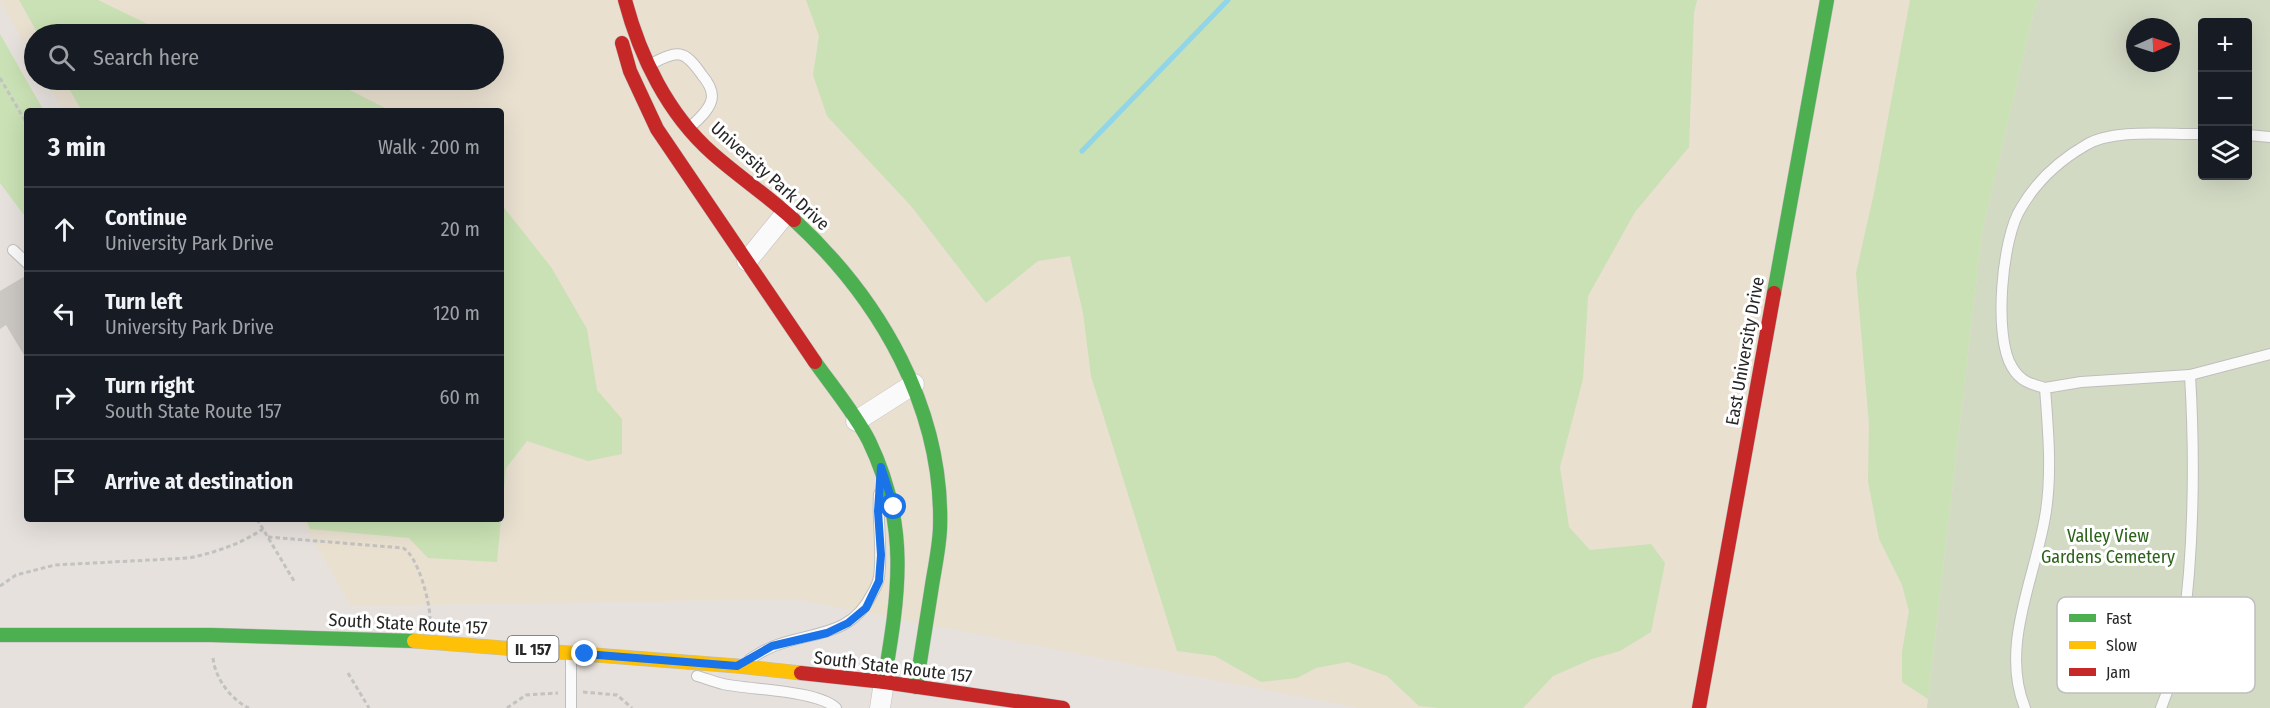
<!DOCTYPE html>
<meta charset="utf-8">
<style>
body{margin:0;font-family:"Fira Sans Condensed",sans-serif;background:#20242c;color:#f1f3f6}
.controls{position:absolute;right:18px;top:18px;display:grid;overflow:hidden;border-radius:6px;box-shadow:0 6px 24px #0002}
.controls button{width:54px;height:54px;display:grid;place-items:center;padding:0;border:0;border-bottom:2px solid #363941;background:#171b24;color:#f1f3f6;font:30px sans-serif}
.compass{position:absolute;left:2126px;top:18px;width:54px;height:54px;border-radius:50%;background:#171b24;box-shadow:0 6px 24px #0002;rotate:87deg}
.stop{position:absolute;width:18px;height:18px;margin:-14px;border:4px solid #1a73e8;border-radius:50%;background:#fff}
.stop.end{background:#1a73e8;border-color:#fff;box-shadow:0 2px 6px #0008}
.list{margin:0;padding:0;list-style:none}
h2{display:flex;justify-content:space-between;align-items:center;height:78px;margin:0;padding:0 24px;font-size:26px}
h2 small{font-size:20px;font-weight:400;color:#9ea1a6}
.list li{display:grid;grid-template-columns:39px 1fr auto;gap:18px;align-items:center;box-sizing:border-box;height:84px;padding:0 24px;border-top:2px solid #363941}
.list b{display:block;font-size:22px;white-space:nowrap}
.list p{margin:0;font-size:20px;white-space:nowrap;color:#9ea1a6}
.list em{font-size:20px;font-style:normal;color:#9ea1a6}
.icon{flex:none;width:33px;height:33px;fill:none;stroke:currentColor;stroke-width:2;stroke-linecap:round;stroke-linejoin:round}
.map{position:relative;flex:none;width:2270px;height:708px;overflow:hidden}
.search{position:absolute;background:#171b24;box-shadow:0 6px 24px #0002;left:24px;top:24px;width:480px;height:66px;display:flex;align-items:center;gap:15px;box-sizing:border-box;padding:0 21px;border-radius:33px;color:#9ea1a6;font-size:22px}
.panel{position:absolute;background:#171b24;box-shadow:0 6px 24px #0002;left:24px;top:108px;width:480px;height:414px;border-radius:6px}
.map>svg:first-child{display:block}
</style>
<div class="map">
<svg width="2270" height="708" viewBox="0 0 2270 708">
<rect width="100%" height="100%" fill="#e6e1dc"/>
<path fill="#e9e0d0" d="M0,0H2039L2034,11L1982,233L1927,708H1360L795,599L351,606L301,519H501V111H63L45,80H494V34H34V62Z"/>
<g fill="#c9e1b4">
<path d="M19,0H98L168,34H38Z"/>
<path d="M806,0H1697L1694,13L1689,147L1635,212L1588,296L1583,379L1560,467L1569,527L1590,550L1651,544L1665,563L1651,632L1620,651L1592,659L1553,676L1523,708H1439L1419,706L1387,676L1348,662L1316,668L1297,678L1261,682L1215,656L1177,651L1091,376L1083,313L1070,256L1038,261L986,303L911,206L827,116L813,75L819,36Z"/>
<path d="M1910,0H2039L2034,11L1982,233L1928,699L1902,682V652L1909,611L1902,585L1879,539L1868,481L1869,424L1856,273L1874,193Z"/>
<path d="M0,34L44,111H27V219L0,183Z"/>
<path d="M64,80H330L391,111H82Z"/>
<path d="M501,204L551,267L587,329L597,390L622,419V454L588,461L527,441L506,468L501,519Z"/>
<path d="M306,519H501L497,562L428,558L409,538L310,529Z"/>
</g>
<path fill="#d3dac4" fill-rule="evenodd" d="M2039,0H2270V708H1927L1982,233L2034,11ZM2202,22H2248V176H2202ZM2135,27H2171V63H2135Z"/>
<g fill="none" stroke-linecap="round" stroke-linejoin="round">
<path stroke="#90d5e8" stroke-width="5" d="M1082,151L1228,0"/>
</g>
<path fill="#cbc7c3" d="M27,275V360L6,325L0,329V291Z"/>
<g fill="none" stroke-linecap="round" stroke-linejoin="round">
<defs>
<g id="lane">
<path d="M651,64C678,50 684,49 702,75C707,81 712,88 712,96C712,108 698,120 690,127"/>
<path d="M2248,135L2270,137"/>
<path d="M13,250L27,263"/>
<path d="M2045,388C2030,384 2020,381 2012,367C1993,337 2002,237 2021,208C2036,182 2060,160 2086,145C2114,128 2169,135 2202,134"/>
<path d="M750,659C758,654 766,649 774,646C813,631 851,637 872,594C875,589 878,583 879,577C883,549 877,522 879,494"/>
<path d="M697,676C705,678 714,682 723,684C751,690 816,690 836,708"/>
<path d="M571,708V656"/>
<path d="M2025,708C1999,645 2037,574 2046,511C2052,470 2048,429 2045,388L2081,382L2190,375L2270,354"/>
<path d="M2161,708C2179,664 2185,620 2189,573C2194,507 2194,442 2190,375"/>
</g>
<g id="street">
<path d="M747,261L787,212"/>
<path d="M856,421L914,384"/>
<path d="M880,708L884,682"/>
</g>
<g id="fast">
<path d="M794,220C880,299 944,409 940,529C939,550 934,571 931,592C926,624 921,655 916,687"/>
<path d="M1774,293L1827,0"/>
<path d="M815,362C832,386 856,415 869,441C910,526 899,593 884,682"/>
<path d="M0,635H211L414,641"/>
</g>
<path id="slow" d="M414,641L737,666L801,673"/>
<g id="jam">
<path d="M625,0C640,57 668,114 712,153C739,177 768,196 794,220"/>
<path d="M622,43L630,71L657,129L815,362"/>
<path d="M801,673L884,682L1063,708"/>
<path d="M1699,708L1774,293"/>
</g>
</defs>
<use href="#lane" stroke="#bfbebe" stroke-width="12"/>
<use href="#street" stroke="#bfbebe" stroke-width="21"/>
<use href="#fast" stroke="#bfbebe" stroke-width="15"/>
<use href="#slow" stroke="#bfbebe" stroke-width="15"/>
<use href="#jam" stroke="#bfbebe" stroke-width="15"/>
<g stroke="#c2c2c1" stroke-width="3" stroke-dasharray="4.5 3" stroke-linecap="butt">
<path d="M0,78L27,124"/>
<path d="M257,519L294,581"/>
<path d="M268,537L403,548C418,556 430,602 430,619"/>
<path d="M0,586L16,575L55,565L189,558C217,552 240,544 263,529"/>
<path d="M213,658C215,678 231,700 249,708"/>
<path d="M348,673L369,708"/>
<path d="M583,692L617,695L632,708"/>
<path d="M507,708L526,695L558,693"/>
</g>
<use href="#lane" stroke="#fbfafa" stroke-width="10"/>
<use href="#street" stroke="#fbfafa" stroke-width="20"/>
<use href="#fast" stroke="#4caf50" stroke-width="14"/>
<use href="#slow" stroke="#ffc107" stroke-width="14"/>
<use href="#jam" stroke="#c62828" stroke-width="14"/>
</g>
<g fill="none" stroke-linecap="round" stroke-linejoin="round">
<path stroke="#1a73e8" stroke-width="8" d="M585,654L737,666L772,646L827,633L848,623L866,608L879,581L881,555L878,511L881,467L894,507"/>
</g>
<g text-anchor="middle" stroke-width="6" stroke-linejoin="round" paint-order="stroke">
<rect fill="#fff" stroke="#686868" stroke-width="1.5" x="507.5" y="636" width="51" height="26" rx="4.5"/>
<g font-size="16" font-weight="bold" fill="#272727">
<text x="533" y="655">IL 157</text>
</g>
<g font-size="18" fill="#272727" stroke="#fff">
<text transform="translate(770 176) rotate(42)" y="6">University Park Drive</text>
<text transform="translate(1745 351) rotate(-80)" y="6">East University Drive</text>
<text transform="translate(408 624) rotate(3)" y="6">South State Route 157</text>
<text transform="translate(893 667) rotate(7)" y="6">South State Route 157</text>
</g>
<g font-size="18" fill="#2c6219" stroke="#fff">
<text x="2108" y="542">Valley View<tspan x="2108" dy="21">Gardens Cemetery</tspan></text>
</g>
</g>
<rect x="2057" y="597" width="198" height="96" rx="9" fill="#fff" stroke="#bebebe" stroke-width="1.5"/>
<rect x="2069" y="614" width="27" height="8" fill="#4caf50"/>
<rect x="2069" y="641" width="27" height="8" fill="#ffc107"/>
<rect x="2069" y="668" width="27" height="8" fill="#c62828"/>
<g font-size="16" fill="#272727">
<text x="2106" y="624">Fast</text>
<text x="2106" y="651">Slow</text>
<text x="2106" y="678">Jam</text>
</g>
</svg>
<div class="controls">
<button>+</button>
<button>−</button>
<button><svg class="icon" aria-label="layers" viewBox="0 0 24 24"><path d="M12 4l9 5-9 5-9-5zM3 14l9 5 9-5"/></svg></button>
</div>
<svg class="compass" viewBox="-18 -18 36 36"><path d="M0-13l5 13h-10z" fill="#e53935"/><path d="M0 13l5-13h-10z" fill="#9ea1a6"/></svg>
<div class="stop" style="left:894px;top:507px"></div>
<div class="stop end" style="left:585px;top:654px"></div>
<div class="search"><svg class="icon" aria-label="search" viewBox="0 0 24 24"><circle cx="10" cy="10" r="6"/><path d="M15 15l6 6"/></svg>Search here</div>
<section class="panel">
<h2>3 min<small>Walk · 200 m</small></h2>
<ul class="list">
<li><svg class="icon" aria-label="ahead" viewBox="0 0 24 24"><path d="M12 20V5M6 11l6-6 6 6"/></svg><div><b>Continue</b><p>University Park Drive</p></div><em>20 m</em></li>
<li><svg class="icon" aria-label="left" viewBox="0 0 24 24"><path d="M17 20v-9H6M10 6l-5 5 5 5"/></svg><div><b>Turn left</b><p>University Park Drive</p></div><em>120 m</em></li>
<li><svg class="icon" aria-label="right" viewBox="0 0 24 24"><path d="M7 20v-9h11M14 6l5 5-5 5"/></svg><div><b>Turn right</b><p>South State Route 157</p></div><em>60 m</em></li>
<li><svg class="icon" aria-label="arrive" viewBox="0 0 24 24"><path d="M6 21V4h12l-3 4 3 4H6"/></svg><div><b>Arrive at destination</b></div></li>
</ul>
</section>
</div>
